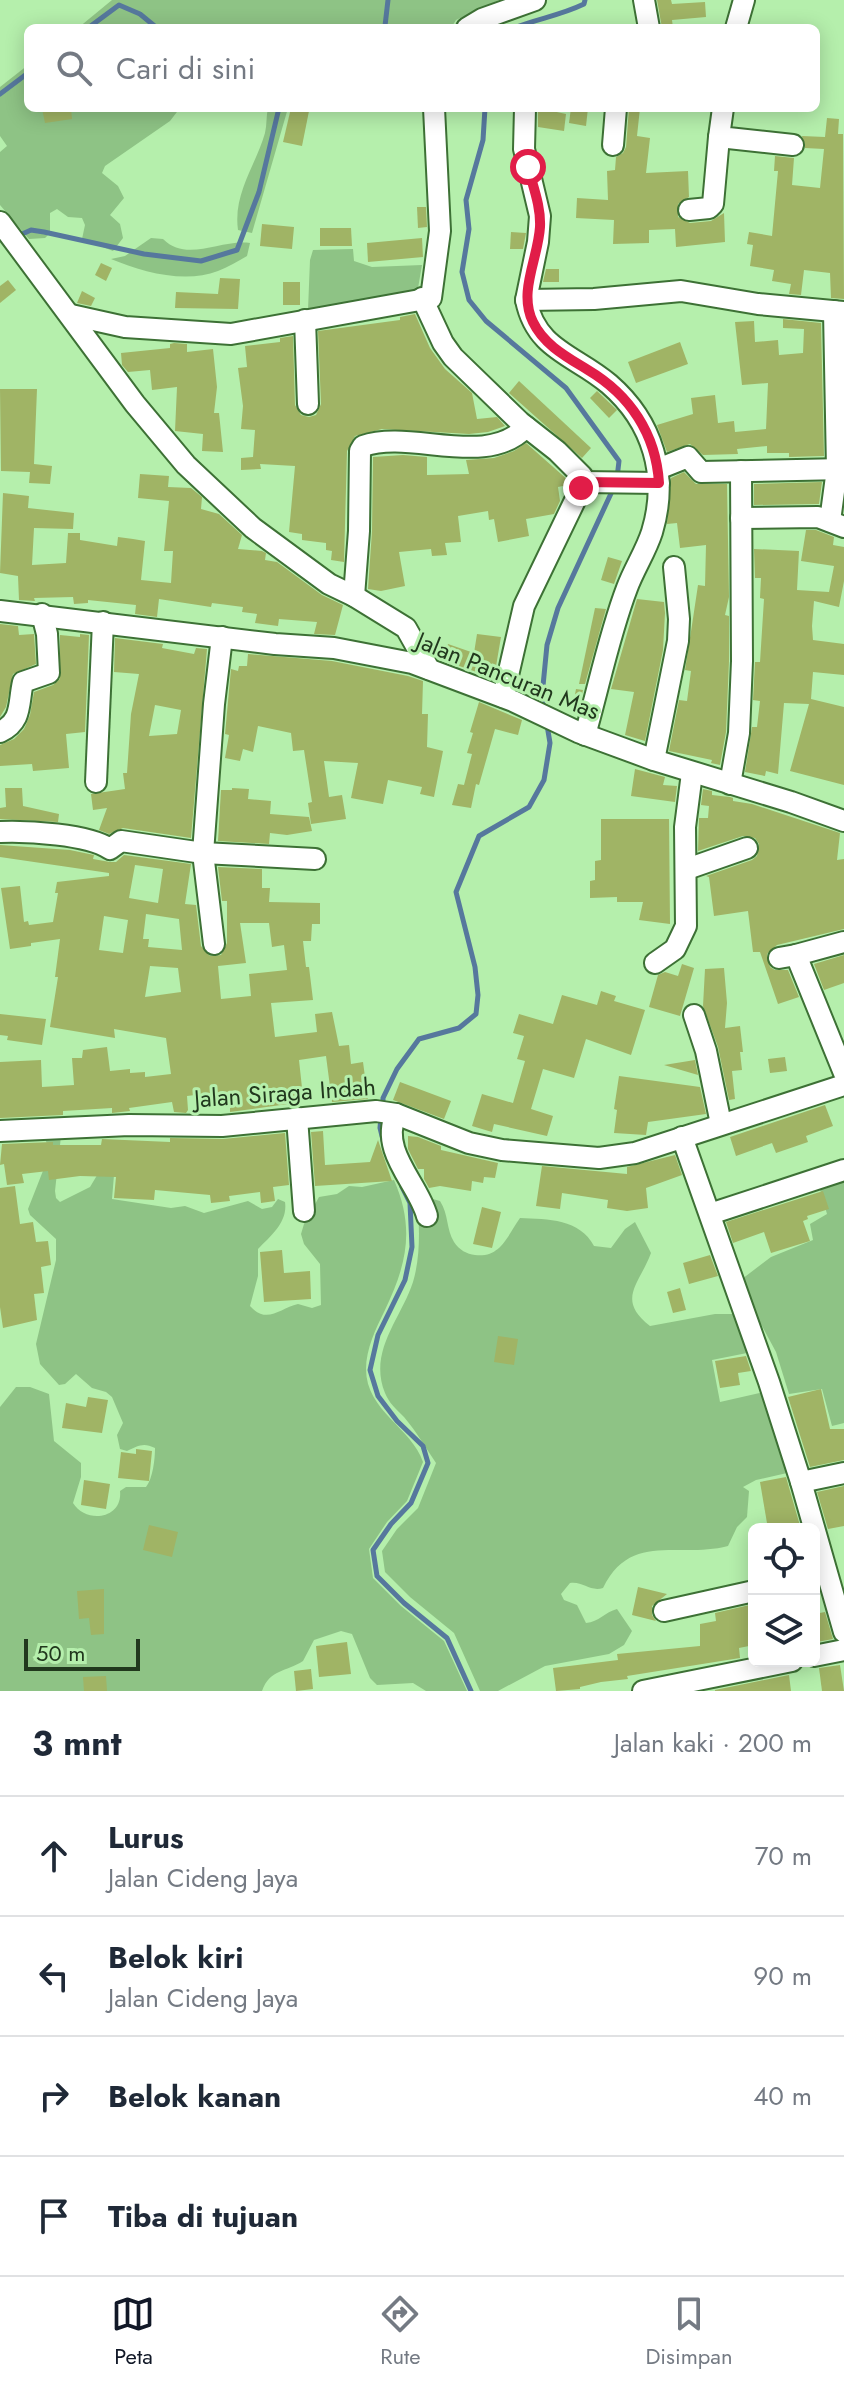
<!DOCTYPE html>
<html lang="id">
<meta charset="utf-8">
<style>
body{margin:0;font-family:Jost,sans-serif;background:#f2f2f3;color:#1f2937}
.controls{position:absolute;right:24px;bottom:24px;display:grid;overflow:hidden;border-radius:12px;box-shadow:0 4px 20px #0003}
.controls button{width:72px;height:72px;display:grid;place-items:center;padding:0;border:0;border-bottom:2px solid #e0e1e3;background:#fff;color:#1f2937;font:40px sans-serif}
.scale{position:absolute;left:24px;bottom:20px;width:116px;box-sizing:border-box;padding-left:8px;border:4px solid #21381d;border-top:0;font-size:22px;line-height:28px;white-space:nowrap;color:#21381d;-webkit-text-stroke:6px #b5efac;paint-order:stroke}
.stop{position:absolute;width:24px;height:24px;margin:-18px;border:6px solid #e11d48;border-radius:50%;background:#fff}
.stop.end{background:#e11d48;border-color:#fff;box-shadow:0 2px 8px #0008}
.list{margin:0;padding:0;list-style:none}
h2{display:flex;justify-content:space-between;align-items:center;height:104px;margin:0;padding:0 32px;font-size:34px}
h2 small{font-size:26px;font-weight:400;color:#747a83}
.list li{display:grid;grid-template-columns:52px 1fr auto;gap:24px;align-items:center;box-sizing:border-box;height:120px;padding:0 32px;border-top:2px solid #e0e1e3}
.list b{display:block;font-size:30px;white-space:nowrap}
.list p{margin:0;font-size:26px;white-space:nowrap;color:#747a83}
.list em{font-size:26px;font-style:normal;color:#747a83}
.icon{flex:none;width:44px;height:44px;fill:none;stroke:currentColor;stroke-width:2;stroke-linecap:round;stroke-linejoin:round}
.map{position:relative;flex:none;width:844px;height:1691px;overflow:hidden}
.search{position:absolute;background:#fff;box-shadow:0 4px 20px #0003;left:24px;right:24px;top:24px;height:88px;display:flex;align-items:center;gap:20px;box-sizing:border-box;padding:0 28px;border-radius:12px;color:#747a83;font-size:30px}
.sheet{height:584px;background:#fff}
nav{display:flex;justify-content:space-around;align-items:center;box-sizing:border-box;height:112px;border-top:2px solid #e0e1e3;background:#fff;font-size:22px;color:#747a83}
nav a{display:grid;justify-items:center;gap:4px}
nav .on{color:#111827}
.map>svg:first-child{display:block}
</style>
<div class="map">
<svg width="844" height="1691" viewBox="0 0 844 1691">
<rect width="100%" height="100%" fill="#b5efac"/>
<g fill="#8ec385">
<path d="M112,0H499L456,20L451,28H78Z"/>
<path d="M28,65V108H180L170,121L105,166L102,173L118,186L124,198L110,215L120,224L123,238L113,251L82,239L85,225L82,218L68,217L57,209L50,213V233L45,238L29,239L0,205V152L7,146L0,136V87Z"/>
<path d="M268,108H288L252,233L238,230C233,194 255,167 265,133C267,125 266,116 268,108Z"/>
<path d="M151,238L163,239C187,263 220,239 250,243L247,256C238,261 228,267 218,271C185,284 142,272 111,259L125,256Z"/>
<path d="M353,249L354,261L372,267L422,265L417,294L308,310L310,260L313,250Z"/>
<path d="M61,1136L55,1191L56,1198L60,1202L90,1187L99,1172L114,1175L112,1199L171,1208L185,1206L204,1213L248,1201L262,1209L272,1207L278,1199L285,1202C288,1222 271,1236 258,1249V1276L250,1306C267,1325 280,1308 298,1304L312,1308L321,1305L320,1264L304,1244L301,1234L304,1224L319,1197L337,1194L349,1186L362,1187L394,1180C415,1228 407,1264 385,1310C376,1328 366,1349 366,1369C366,1411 412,1428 423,1462L407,1501L387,1522L369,1549L373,1578L401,1606L444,1641L467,1691H426L413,1683L377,1685L370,1678L352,1634L341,1631L314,1640L303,1661C286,1672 270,1669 262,1691H0V1407L16,1387H30L49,1394L54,1441L81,1463V1477L73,1503C86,1524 123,1519 120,1491L126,1487H146C153,1478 155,1459 155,1448C143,1442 138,1446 127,1451L120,1449L117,1435L123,1423L112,1397L106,1392L92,1388L76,1374L65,1384L59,1385L40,1364L36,1344L56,1260V1239L30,1215L28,1209L50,1153L45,1138Z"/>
<path d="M844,1174V1423L832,1426L822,1389L789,1394L776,1352L743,1291L742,1279L771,1257L813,1240L810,1224L827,1214L818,1182Z"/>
<path d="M429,1198L440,1201C449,1215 446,1229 454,1242C459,1250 467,1254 475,1255C501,1258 507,1236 520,1218C548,1219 580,1219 594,1246L611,1248L625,1229L635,1222L651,1253C639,1285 616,1299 650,1326L715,1314H736L752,1352L712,1360L720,1402L764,1392L787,1473L756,1480L743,1487L749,1491L747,1517L737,1527L728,1546C678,1559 631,1531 603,1588C590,1592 583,1581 570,1583L561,1594L564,1600L577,1605L586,1623C599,1622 605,1612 617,1609L632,1631L624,1645L609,1654L545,1666L498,1691H480L454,1633L410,1597L385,1572L382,1551L397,1529L418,1508L436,1463C426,1448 416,1431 404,1417C396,1409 389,1403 385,1393C368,1351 401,1319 413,1282C421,1255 419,1228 418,1201Z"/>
</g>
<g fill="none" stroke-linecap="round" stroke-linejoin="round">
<g stroke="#56789d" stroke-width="5">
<path d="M88,28L119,5L140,14L157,28"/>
<path d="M261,28H270"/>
<path d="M382,28L385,26L388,0"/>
<path d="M514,28C539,18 559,16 584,4L585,0"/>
<path d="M0,94L28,73"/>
<path d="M485,108L483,140L466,200L469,229L462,272L469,300L486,321L566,388L619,461L617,478"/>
<path d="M17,231L20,235L31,230L44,232L144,254L201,261L237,250L259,192L279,108"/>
<path d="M544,711L542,696L547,645L558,608L614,487"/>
<path d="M383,1106V1098L397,1069L419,1039L459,1028L476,1014L478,995L475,967L456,892L479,836L529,807L544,780L550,743L547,725"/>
<path d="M381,1116L380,1128L387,1156"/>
<path d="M402,1187L410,1203L412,1247L405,1280L378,1335L370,1370L378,1396L397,1421L423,1446L428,1463L411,1503L391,1524L373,1550L377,1576L404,1603L447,1638L471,1691"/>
</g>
</g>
<g fill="#a0b465" fill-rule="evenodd">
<path d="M657,0H671L672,4L705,2L706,17L672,20L673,28H662Z"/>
<path d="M42,108H71L72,119L45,123Z"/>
<path d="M291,108L309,111L302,146L283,142Z"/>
<path d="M538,108L566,114L564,131L538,127Z"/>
<path d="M571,108H588L586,126L569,123Z"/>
<path d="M629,108H640L637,136L650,138L646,173L688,171L689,197L678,204V217L690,223L711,221L724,213L725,242L676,247L675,229L649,230V243L613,244L614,220L576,218L577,198L608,200L607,171L615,170L616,157L623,153L626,147Z"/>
<path d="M827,118L839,119L838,134H843L844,299L831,298L830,273L804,270L801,295L789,294L791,284L772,281L774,270L750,266L753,245L747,244L749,232L772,236L778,171H774L775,156L794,158L792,185L820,188L824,149L805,148L802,136L825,137Z"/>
<path d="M417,207H426L427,227L418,228Z"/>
<path d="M262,224L294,227L292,249L260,246Z"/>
<path d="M320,228H351L352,246H320Z"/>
<path d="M511,232L526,233L523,249H510Z"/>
<path d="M422,238L423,257L368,262L367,243Z"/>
<path d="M101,263L112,268L106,281L95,275Z"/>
<path d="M546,269H559V282H543Z"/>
<path d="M220,278L240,279L238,309L175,308L176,292L218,294Z"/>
<path d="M8,280L16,290L0,303V286Z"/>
<rect x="283" y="282" width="17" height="23"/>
<path d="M82,291L95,298L91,306L77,303Z"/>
<path d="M415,314L430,348L445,369L472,393L477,419L497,417L505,426L488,432L469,434L382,429L355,436L347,451L344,562L331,560L332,551L326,550V543L302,540V534L289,532L295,466L260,464L261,469L241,470V458L253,457L255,430L241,429L243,406L238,368L247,367L245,346L280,342V338L293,336L295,405L301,415L309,417L316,415L321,404L318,331L400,320V317Z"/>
<path d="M783,319L821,323L824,456L789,457V453H767V446L737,449L738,454L703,455L690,444L667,452L657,425L693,414L691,398L715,395L718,423L734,421L735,432L766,429L768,383L742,385L735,322L754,321L755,342L778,340L779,355L803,353L804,329L783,328Z"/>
<path d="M680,342L688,364L636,383L628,362Z"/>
<path d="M174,343L187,344V352L213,349L217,387L214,413H219L223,452L202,451L203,434L175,431L177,387L152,390L150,370L128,372L122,365L121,353L170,348V344Z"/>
<path d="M519,381L591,448L582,458L509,393Z"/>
<path d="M0,389H37L34,464L52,466L50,484L29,483L30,472L1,471Z"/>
<path d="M597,391L617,410L609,418L590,398Z"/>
<path d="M526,443L569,481L568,485L558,487L560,501L554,514L526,519L529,536L498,542L494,519L489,520L488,511L458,516L461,542L445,543L447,555L432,556L431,549L399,552L405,586L381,591L368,589L372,531L373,457L403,455L427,457V475L469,474L466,460L494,458L514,451Z"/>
<path d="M684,472L696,484H727L729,597L725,615L729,616V661L726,732L720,765L711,763L712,760L669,751L679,700L687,701L691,671L685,670L692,625L698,585L705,586L706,545L680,548L677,523L667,524L671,478Z"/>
<path d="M140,474L169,476L168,487L191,488L202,497L201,509L219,514L242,535L238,549L262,551L266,553L265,560L277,562L322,595L343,605L335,635L314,634L317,622L279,619L278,626L255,623L257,614L242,612L243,607L212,603L211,607L159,599L157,617L135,614L136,605L88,600V603L74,604L73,597L34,598L35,601L19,600L18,576L0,573L3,493L29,496L28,508L74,513L73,529L34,528L32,565L66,563L68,533H80V540L117,546L118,537L133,539L145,541L141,580L171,583L173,551H164L169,501L138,498Z"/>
<path d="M822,482L819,504L754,505V484Z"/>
<path d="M806,530H816L834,537L833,545L844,547V581L839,607L814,601L812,626L813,640L844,644V675L813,672L811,699L844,707V785L790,771L809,704L784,703L778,774L766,771L765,776L745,772L752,727H757L760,701L753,700L755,662H760L764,599L760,598L761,578H755L754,549L799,551L797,590L829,592L834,566L801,561Z"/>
<path d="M608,557L622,561L614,584L601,580Z"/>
<path d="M637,599L664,602L665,613L663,650L645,741L625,735L634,692L611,689Z"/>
<path d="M595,608L606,609L585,684H579Z"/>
<path d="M0,624L18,626L19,635L34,634L36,664L13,674L6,707L0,717Z"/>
<path d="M80,634L89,635L85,732L66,734L69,768L33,771L32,764L0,766V745L14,739L24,729L30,715L34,692L53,685L60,679V635L80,637Z"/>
<path d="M477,634L501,637L494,678L439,659L441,653L445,654L448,644L474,653Z"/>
<path d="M115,638L163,644L162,648L194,654L196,648L207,649L191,838L123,828L109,834L99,830L107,808L93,810L91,794L125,789L123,773H127L131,714L139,674L114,672ZM155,705L181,710L177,734L149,736Z"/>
<path d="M248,654L332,661L408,676L423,681L422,714H428L427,747L443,751L434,797L420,794L422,787L388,780L383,804L351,798L358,763L324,761L329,797L342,795L346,819L311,824L308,803L312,802L304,750L293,751L291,733L258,726L253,752L243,749L240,761L225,758L229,735L225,734L231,669L238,671L239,666H247Z"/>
<path d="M576,689L583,690L578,712L572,711Z"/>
<path d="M479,702L522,720L518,735L495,729L479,785L476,784L471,808L452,805L458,784L464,785L472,754L467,753L473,733L470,732Z"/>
<path d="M635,769L665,777L663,785L677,786L675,802L631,796Z"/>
<path d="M5,788H22L23,806L59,814L58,822L0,819V808L6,807Z"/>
<path d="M232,788L249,789L248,799L271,801L270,814L309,817L312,831L287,835L270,833L269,844L218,841L221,790H232Z"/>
<path d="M703,789L712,791V795L730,797L733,798V801L752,804L840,833L837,860L844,859V929L777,945L767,954L770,967L775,970H788L799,997L778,1004L760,952H753L748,911L714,916L709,877L706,876L752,860L757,856L759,844L755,838L743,836L698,851L699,818H708L709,806L701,805Z"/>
<path d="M601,819H669L670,924L639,920L643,902H617V897L590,898V881L595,880V861L601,860Z"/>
<path d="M0,845L70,850L94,855L93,859L110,862H116L124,855L191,864L185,904L196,905L201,946L210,956L221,955L227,943V901H222L218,867L262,869V888H270L269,902L320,903V924H312L311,941H303L306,967H309L313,1000L271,1003L275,1037L317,1032L315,1014L332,1012L339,1046L349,1045L351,1064L363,1062L368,1099L332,1102L326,1056L299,1060L303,1097L287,1099L288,1104L230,1112V1105L213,1107L211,1093L187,1096L188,1110L186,1113L174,1112L172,1102L129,1108L130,1111L112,1113V1108L63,1111V1115L0,1118V1062L41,1060L42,1087L74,1085L72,1058H82L83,1050L107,1047L110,1071L130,1069V1073L145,1072V1077L171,1074L166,1038L114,1029L115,1038L50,1027L58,977H55L60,939L31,943V946L10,949L1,888L20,886L24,922L28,921L29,925L53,922L58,893H55L57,882L109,876V873L0,857ZM135,865L163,869L158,903L129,898ZM146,914L179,919L182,950L148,947L149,939H143ZM104,916L128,920L123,953L99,950ZM240,923H269L272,947L284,945L287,970L249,974L251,996L221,999L218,966L246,963ZM150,966L178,968L181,992L145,997Z"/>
<path d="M844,955V983L824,990L814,964Z"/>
<path d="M682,964L694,968L680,1016L649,1007L658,975L665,972L678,976Z"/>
<path d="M724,968L727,1003L725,1028L740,1026L743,1052H740L742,1070L732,1071L735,1099L729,1100L718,1047L703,1006L705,969Z"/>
<path d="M601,991L616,996L614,1001L645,1010L631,1055L586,1039L574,1078L543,1069L531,1109L553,1116L547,1136L494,1124L492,1132L472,1126L482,1094L513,1103L525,1061L517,1059L524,1036L513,1033L519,1014L553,1024L562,995L597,1005Z"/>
<path d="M0,1014L46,1019L42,1045L7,1040L8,1036L0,1035Z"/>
<path d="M785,1057L787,1071L770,1073L768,1059Z"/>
<path d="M695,1060L698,1075L664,1065Z"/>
<path d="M619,1076L700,1087L706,1114L648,1122L646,1135L614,1133L617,1110L614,1109Z"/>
<path d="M400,1082L451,1101L444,1119L393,1100Z"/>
<path d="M825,1105L833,1126L806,1136L808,1142L776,1153L772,1143L736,1156L730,1137Z"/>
<path d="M323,1131L325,1165L370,1162L378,1140L392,1181L315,1186L311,1132Z"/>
<path d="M285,1133L289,1185L273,1187L275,1201L261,1203L260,1192L229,1196L230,1201L211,1203L210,1195L155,1190L154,1200L114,1198L116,1177L80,1176L49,1180L48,1171L22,1174L24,1183L7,1185L4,1164L0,1165L2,1144L53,1142V1145H101L102,1139L170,1142V1138L223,1139Z"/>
<path d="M408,1136L418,1137L441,1146V1150L498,1163L495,1178L484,1177L483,1183L472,1181L471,1191L440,1186L429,1188L424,1179V1169H418L408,1149Z"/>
<path d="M675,1155L682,1175L646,1188L648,1208L627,1211L607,1208L608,1200L562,1193L560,1209L536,1206L542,1166L627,1174V1167Z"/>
<path d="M15,1186L20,1224L33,1222L36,1242L48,1241L51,1265L41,1267L44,1293L34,1294L37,1320L3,1328L0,1307V1188Z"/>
<path d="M823,1191L829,1209L807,1216L808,1219L803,1221L810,1241L771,1253L764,1232L733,1243L726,1222Z"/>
<path d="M482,1207L501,1212L492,1248L473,1244Z"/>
<path d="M282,1250L284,1273L310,1271L311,1299L264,1302L260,1252Z"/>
<path d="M710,1255L718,1276L689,1284L683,1263Z"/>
<path d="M680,1288L686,1310L673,1313L667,1292Z"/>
<path d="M498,1336L518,1339L514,1365L494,1362Z"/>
<path d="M746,1356L751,1371L738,1373L740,1385L720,1388L715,1361Z"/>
<path d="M821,1389L830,1429H844V1460L810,1467L788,1397Z"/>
<path d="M88,1397L108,1400L102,1433L62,1428L66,1403L86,1407Z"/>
<path d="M136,1449L152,1451L149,1481L118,1478L121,1452L136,1454Z"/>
<path d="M786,1477L801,1529H768L760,1482Z"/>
<path d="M84,1480L110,1484L106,1509L81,1505Z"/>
<path d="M844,1486V1526L828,1529L817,1492Z"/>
<path d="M149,1525L178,1532L172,1557L143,1550Z"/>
<path d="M638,1587L667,1594L652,1606V1615L656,1621L632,1615Z"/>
<path d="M104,1589V1634L91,1635L89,1618L79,1619L77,1591Z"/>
<path d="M754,1604V1645L739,1648L740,1658L627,1676L628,1679L601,1682L580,1687V1689L556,1691L553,1668L618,1660L617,1654L700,1646V1624L716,1621L715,1613Z"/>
<path d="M825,1612L833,1639L817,1642L814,1614Z"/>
<path d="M347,1642L351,1674L319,1677L316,1646Z"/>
<path d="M840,1665L844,1691H822L819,1668Z"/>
<path d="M311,1669L313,1689L296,1691L294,1671Z"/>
<path d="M789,1675L791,1691H715V1690Z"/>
<path d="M106,1676L107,1691H84L83,1677Z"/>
</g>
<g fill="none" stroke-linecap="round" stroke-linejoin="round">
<defs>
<g id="minor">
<path d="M644,0L649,28"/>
<path d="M467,28L482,19L535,0"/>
<path d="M736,28L744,0"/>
<path d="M525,108L524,149L540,216L538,242L526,300C536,350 575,355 609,384C653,422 669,476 652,532C646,551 634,569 627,588C609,635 599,686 585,735"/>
<path d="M723,108L719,137L793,145"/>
<path d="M613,145L616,108"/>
<path d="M689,210L709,208L713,204L719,137"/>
<path d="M0,222L135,404L186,465L253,528L329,584L354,596L406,628L429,669"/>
<path d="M422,298L443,343L453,357L520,422L557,451L582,476L581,488L524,606L503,697"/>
<path d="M526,300L594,299L681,291L758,304L844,312"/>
<path d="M71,315L125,327L231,334L431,298L440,231L434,108"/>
<path d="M305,320L308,404"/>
<path d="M658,469L688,457L701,472L844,469"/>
<path d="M582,482L659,483"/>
<path d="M741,518L818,517L844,527"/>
<path d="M830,521L837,469L834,311"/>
<path d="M354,596L359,531L360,451L363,446C411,429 486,469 526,427"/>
<path d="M0,611L275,644L334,648L412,663L513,701L578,732L654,760L791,802L844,821"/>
<path d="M0,732C23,721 18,703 23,682L49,673L47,634L42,614"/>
<path d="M654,760L678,641L679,619L674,567"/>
<path d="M96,782L103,622"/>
<path d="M730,784L739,733L742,661L741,471"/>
<path d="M0,832C27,831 88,834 110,849L121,841L203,853L315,859"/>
<path d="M687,869L747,848"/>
<path d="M214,944L203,853L214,704L222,637"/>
<path d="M796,955L844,942"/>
<path d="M779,958L796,955L844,1073"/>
<path d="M655,963L675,949L686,926L685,827L692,773"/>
<path d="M694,1015L706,1051L721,1124"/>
<path d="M396,1114C379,1151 418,1183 427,1216"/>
<path d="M297,1118L304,1211"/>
<path d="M0,1131L129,1125L222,1126L376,1111L396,1114L469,1143L502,1150L599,1158L635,1153L844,1085"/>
<path d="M682,1137L769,1382L801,1482L844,1632"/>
<path d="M710,1214L844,1170"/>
<path d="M801,1482L844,1473"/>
<path d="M664,1611L754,1591"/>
<path d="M814,1656L844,1650"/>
<path d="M643,1691L792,1661"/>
</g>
</defs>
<use href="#minor" stroke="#3d7135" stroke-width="24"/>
<use href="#minor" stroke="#fff" stroke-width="20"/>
</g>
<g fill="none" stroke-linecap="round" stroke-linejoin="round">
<path stroke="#e11d48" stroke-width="10" d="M528,167C533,187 541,206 540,227C538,259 518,292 533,322C544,345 567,357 588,370C630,395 656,434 659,483L582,482L581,488"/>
</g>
<g text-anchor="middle" stroke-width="6" stroke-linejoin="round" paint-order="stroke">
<g font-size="24" fill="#21381d" stroke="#b5efac">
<text transform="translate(508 676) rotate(22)" y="8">Jalan Pancuran Mas</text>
<text transform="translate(285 1093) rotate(-4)" y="8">Jalan Siraga Indah</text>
</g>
</g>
</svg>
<div class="controls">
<button><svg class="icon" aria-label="locate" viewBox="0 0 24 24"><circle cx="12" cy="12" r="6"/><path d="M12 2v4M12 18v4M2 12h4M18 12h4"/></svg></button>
<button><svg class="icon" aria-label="layers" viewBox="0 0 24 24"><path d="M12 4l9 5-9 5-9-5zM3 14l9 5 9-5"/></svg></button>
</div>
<div class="scale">50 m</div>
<div class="stop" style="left:528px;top:167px"></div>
<div class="stop end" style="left:581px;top:488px"></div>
<div class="search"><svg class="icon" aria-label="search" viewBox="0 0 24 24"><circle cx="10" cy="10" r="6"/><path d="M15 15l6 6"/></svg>Cari di sini</div>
</div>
<section class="sheet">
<h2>3 mnt<small>Jalan kaki · 200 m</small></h2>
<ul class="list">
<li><svg class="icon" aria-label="ahead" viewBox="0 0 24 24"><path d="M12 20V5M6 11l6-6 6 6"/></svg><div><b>Lurus</b><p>Jalan Cideng Jaya</p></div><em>70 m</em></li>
<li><svg class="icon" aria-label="left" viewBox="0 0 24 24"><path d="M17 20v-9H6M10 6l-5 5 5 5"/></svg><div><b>Belok kiri</b><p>Jalan Cideng Jaya</p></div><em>90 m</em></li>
<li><svg class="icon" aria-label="right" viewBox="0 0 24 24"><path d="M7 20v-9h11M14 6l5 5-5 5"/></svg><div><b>Belok kanan</b></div><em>40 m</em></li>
<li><svg class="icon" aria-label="arrive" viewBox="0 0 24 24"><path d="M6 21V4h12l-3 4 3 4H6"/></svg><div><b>Tiba di tujuan</b></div></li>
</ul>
</section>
<nav>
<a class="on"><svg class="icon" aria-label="map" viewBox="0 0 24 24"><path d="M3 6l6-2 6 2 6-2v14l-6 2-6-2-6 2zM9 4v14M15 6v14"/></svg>Peta</a>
<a><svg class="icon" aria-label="directions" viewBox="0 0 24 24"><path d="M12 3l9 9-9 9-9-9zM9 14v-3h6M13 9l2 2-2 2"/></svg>Rute</a>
<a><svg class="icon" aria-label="saved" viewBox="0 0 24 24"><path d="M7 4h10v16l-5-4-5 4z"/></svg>Disimpan</a>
</nav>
